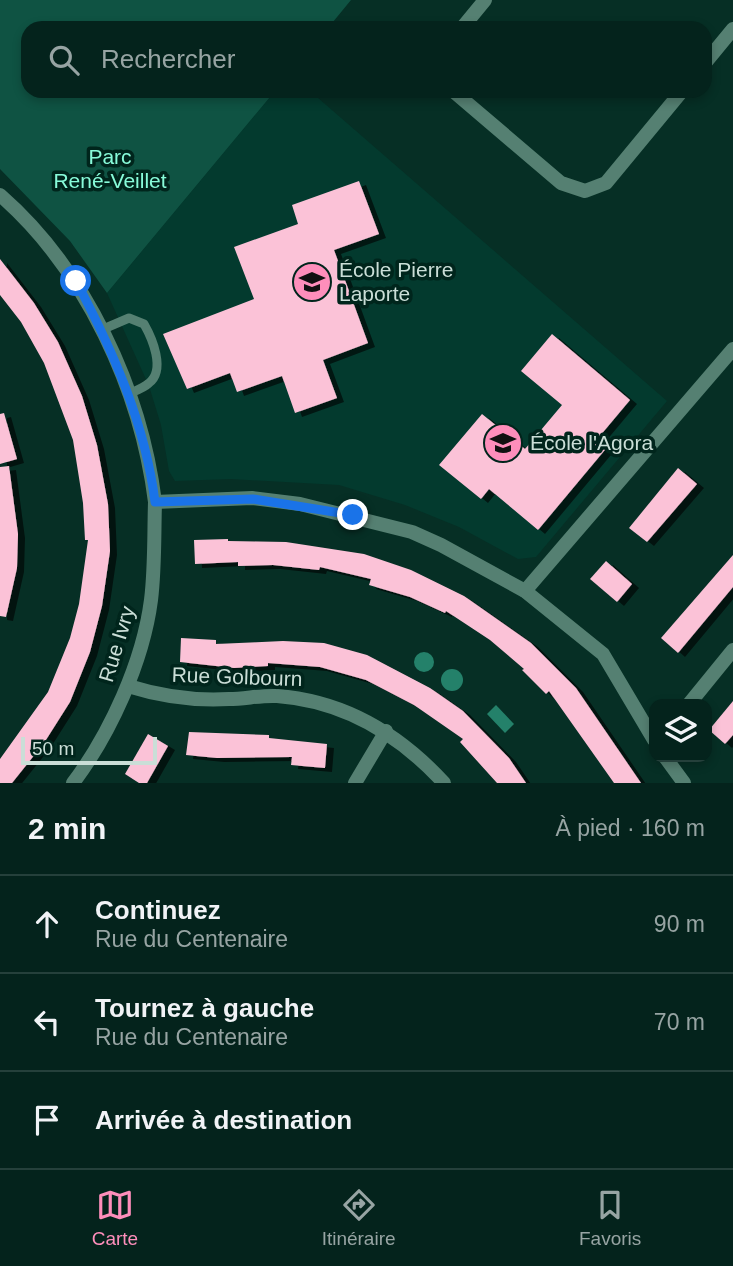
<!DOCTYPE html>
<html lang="fr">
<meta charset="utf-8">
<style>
body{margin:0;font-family:Helvetica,sans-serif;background:#122f29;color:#f1f3f6}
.controls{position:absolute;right:21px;bottom:21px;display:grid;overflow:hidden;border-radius:14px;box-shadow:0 4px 10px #0003}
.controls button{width:63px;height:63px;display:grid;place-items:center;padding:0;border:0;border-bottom:2px solid #25403b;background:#04231c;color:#f1f3f6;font:35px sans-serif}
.scale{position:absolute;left:21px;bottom:18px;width:136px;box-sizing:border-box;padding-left:7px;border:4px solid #caded7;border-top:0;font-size:19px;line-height:24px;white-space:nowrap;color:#caded7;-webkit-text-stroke:5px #00251c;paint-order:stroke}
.stop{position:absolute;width:21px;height:21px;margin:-16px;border:5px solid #1a73e8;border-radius:50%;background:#fff}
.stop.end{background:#1a73e8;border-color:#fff;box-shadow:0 2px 7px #0008}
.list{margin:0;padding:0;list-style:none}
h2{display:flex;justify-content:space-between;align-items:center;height:91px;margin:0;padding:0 28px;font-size:30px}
h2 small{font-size:23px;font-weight:400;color:#97a4a3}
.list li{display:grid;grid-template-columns:46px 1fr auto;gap:21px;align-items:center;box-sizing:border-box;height:98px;padding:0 28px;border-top:2px solid #25403b}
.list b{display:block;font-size:26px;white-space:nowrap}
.list p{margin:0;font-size:23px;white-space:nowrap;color:#97a4a3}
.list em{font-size:23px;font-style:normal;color:#97a4a3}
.icon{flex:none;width:38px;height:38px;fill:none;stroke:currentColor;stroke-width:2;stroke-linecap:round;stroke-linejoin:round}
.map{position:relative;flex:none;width:733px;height:783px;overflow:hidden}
.search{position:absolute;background:#04231c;box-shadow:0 4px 10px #0003;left:21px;right:21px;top:21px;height:77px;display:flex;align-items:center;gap:18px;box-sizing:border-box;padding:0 24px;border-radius:21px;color:#97a4a3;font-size:26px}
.sheet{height:385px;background:#04231c}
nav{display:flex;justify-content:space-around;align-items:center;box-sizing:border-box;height:98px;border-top:2px solid #25403b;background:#04231c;font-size:19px;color:#97a4a3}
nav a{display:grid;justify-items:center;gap:4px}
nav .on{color:#fe8ebb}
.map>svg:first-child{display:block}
</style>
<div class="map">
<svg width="733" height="783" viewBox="0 0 733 783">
<defs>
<filter id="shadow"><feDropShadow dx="7" dy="4" stdDeviation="0" flood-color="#0009"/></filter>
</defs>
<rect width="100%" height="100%" fill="#062f25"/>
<path fill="#033a2e" d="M275,91H310L667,401L536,557L518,559L459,527L405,505L339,485L231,479L175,481L169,471L161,425L149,386L107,293Z"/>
<path fill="#0f5343" d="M0,0H351L328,28H28V91H275L107,293L70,241L0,169Z"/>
<g fill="#24816a">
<circle cx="424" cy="662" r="10"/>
<circle cx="452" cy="680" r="11"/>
<path d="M496,705L514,724L505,733L487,714Z"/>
</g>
<g fill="#fbc2d7" filter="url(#shadow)">
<path d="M359,181L379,234L334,250L368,343L323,360L337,398L295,413L282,376L237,392L230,373L187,389L163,334L254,299L234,247L298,224L292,205Z"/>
<path d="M0,259L34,303L58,342L82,396L97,445L108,504L110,551L102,606L90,652L70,702L44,743L12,783H0V759L48,692L70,638L79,604L88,540H85L83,503L73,440L44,363L21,322L0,295Z"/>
<path d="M552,334L630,400L599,437L609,445L538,530L489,489L481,499L439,465L482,414L525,449L562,405L521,371Z"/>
<path d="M4,413L17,459L0,464V414Z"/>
<path d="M9,466L18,534L17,568L6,617L0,616V467Z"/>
<path d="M678,468L697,484L647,542L629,528Z"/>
<path d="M228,539V541L286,542L364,554L411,570L464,596L531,643L576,688L641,783H614L549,691L546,694L522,670L524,669L490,640L446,611L445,613L410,597L369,585L371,579L320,567L319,570L273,565L238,566V562L195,564L194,540Z"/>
<path d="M733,555V587L678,653L661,638Z"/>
<path d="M606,561L632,584L617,602L590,579Z"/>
<path d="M181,638L216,640V644L283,641L324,643L367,655L430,688L463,711L509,758L526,783H497L460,742L463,739L414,705L366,680L320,667L268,663V666L234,668L180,662Z"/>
<path d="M733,701V735L725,744L709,730Z"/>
<path d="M189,732L269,735V738L327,744L325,768L291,765L292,757L217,758L186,755Z"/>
<path d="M148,734L168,746L147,783H139L125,774Z"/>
</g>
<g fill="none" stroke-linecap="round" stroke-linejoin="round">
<path stroke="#558072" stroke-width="9" d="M101,330L129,318L144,324C152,338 166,370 149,383C144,388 135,391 128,394"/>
<g stroke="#558072" stroke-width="14">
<path d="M462,28L485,0"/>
<path d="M705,63L733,29"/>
<path d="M453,91L561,183L585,191L606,183L682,91"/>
<path d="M0,195C86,270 141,390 155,502L252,498L300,504L412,532L441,545L525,591L603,654L654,740"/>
<path d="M525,591L733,349"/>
<path d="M128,686C160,696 195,701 229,699C245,699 261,695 277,696C345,701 399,734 444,783"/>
<path d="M689,704L733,650"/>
<path d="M665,757L684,783"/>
<path d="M73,783C110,734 143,662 151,600C155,568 154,534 155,502"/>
<path d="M355,783L386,731"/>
</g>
</g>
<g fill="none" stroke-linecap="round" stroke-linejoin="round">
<path stroke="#1a73e8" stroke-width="9" d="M76,281C113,351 145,423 155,502L253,499L353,515"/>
</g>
<defs>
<symbol id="school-disc" viewBox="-11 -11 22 22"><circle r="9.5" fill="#fe8ebb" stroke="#00251c"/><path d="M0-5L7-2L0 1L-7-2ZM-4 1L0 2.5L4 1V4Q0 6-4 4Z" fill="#111"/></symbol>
</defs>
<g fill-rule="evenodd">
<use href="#school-disc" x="290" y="260" width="44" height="44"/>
<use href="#school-disc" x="481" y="421" width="44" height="44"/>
</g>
<g text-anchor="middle" stroke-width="7" stroke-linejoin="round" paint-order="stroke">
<g font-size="21" fill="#87fbd9" stroke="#00251c">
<text x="110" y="164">Parc<tspan x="110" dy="24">René-Veillet</tspan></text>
</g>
<g font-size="21" fill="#caded7" stroke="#00251c" text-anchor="start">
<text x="339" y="277">École Pierre<tspan x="339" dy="24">Laporte</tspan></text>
<text x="530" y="450">École l'Agora</text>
</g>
<g font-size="21" fill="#caded7" stroke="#00251c">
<text transform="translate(117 644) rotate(-73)" y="7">Rue Ivry</text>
<text transform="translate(237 677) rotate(2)" y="7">Rue Golbourn</text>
</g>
</g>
</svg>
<div class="controls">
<button><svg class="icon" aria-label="layers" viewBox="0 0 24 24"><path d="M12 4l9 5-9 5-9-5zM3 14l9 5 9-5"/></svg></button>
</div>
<div class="scale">50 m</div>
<div class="stop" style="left:76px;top:281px"></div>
<div class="stop end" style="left:353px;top:515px"></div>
<div class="search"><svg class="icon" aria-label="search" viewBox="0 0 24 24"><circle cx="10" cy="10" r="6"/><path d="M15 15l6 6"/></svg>Rechercher</div>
</div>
<section class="sheet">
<h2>2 min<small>À pied · 160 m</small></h2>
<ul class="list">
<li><svg class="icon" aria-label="ahead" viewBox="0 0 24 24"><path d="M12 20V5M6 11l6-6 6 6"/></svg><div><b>Continuez</b><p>Rue du Centenaire</p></div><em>90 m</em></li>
<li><svg class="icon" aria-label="left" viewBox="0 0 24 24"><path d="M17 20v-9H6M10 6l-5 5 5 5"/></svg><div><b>Tournez à gauche</b><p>Rue du Centenaire</p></div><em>70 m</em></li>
<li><svg class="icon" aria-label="arrive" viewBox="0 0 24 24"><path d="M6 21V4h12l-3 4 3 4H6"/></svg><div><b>Arrivée à destination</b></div></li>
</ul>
</section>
<nav>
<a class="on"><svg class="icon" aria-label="map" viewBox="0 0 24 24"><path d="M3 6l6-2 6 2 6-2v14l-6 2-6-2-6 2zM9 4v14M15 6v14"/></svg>Carte</a>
<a><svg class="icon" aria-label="directions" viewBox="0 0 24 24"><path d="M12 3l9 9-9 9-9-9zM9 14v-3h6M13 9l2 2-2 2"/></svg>Itinéraire</a>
<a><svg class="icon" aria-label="saved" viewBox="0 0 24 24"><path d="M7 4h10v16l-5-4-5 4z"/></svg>Favoris</a>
</nav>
